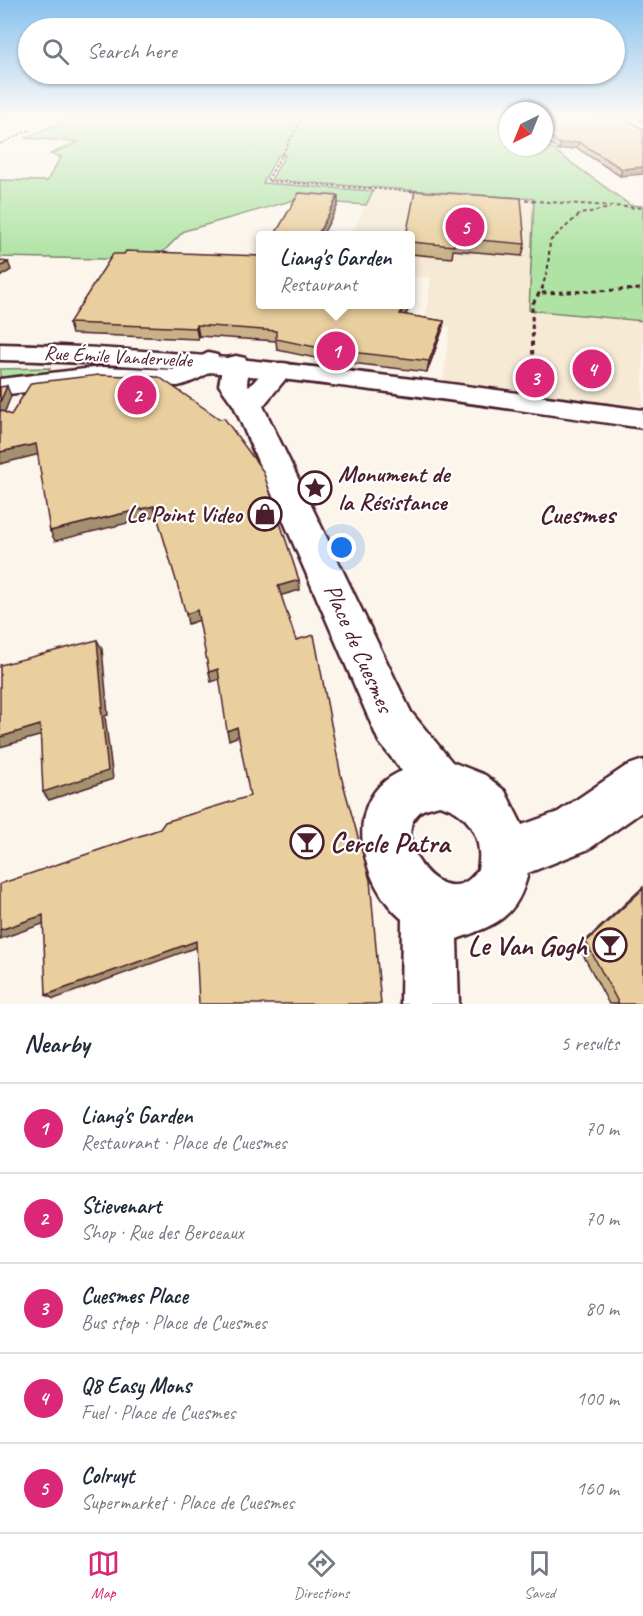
<!DOCTYPE html>
<meta charset="utf-8">
<style>
body{margin:0;font-family:Caveat,sans-serif;background:#f6f6f7;color:#1f2937}
.compass{position:absolute;left:499px;top:102px;width:54px;height:54px;border-radius:50%;background:#fff;box-shadow:0 2px 4px #0004;rotate:223deg}
.you{position:absolute;left:342px;top:548px;width:21px;height:21px;margin:-15px;border:4px solid #fff;border-radius:50%;background:#1a73e8;box-shadow:0 0 0 9px #1a73e833}
.badge{display:grid;place-items:center;width:39px;height:39px;border-radius:50%;background:#db2777;color:#fff;font-size:20px;font-weight:700}
.pin{position:absolute;translate:-50% -50%;border:3px solid #fff;box-shadow:0 2px 6px #0006}
.popup{position:absolute;left:256px;top:231px;width:159px;height:78px;box-sizing:border-box;display:grid;place-content:center;border-radius:6px;background:#fff;filter:drop-shadow(0 2px 4px #0005);font-size:20px;white-space:nowrap;color:#747a83}
.popup b{font-size:22px;color:#1f2937}
.popup::after{content:'';position:absolute;left:50%;top:100%;margin-left:-12px;border:12px solid transparent;border-top-color:#fff}
.list{margin:0;padding:0;list-style:none}
h2{display:flex;justify-content:space-between;align-items:center;height:78px;margin:0;padding:0 24px;font-size:26px}
h2 small{font-size:20px;font-weight:400;color:#747a83}
.list li{display:grid;grid-template-columns:39px 1fr auto;gap:18px;align-items:center;box-sizing:border-box;height:90px;padding:0 24px;border-top:2px solid #e0e1e3}
.list b{display:block;font-size:22px;white-space:nowrap}
.list p{margin:0;font-size:20px;white-space:nowrap;color:#747a83}
.list em{font-size:20px;font-style:normal;color:#747a83}
.icon{flex:none;width:33px;height:33px;fill:none;stroke:currentColor;stroke-width:2;stroke-linecap:round;stroke-linejoin:round}
.map{position:relative;flex:none;width:643px;height:1004px;overflow:hidden}
.search{position:absolute;background:#fff;box-shadow:0 2px 4px #0004;left:18px;right:18px;top:18px;height:66px;display:flex;align-items:center;gap:15px;box-sizing:border-box;padding:0 21px;border-radius:33px;color:#747a83;font-size:22px}
.sheet{height:528px;background:#fff}
nav{display:flex;justify-content:space-around;align-items:center;box-sizing:border-box;height:84px;border-top:2px solid #e0e1e3;background:#fff;font-size:16px;color:#747a83}
nav a{display:grid;justify-items:center;gap:3px}
nav .on{color:#db2777}
.map>svg:first-child{display:block}
</style>
<div class="map">
<svg width="643" height="1004" viewBox="0 0 643 1004">
<rect width="100%" height="100%" fill="#fbf5ec"/>
<filter id="ink" filterUnits="userSpaceOnUse"><feTurbulence type="fractalNoise" baseFrequency=".0167" numOctaves="2"/><feDisplacementMap in="SourceGraphic" scale="12" xChannelSelector="R" yChannelSelector="G"/><feConvolveMatrix kernelMatrix="1 2 1 2 8 2 1 2 1" color-interpolation-filters="sRGB"/></filter>
<g filter="url(#ink)">
<path fill="#f6ead5" d="M373,189L534,201L529,309L643,321V420L442,392L450,327L425,324L431,278L411,276V236H351Z"/>
<g fill="#afe3a4" stroke="#7c8168" stroke-width="1.5">
<path d="M75,116H507L508,147H544V143L630,205L643,206V321L529,310L534,199L271,180L285,155H278L263,183L373,191L366,205L294,200L184,231L155,260L0,257V180L47,181L61,157L50,154L79,142L25,138Z"/>
<path d="M50,368L48,375L0,381V369Z"/>
</g>
<g fill="none" stroke-linecap="round" stroke-linejoin="round">
<defs>
<g id="minor">
<path d="M208,353L217,355L221,361C213,373 192,383 178,386L102,383L0,395V379L102,367L173,370Z"/>
<path d="M236,356L245,358L249,364L247,384L249,387C262,374 270,359 289,364L293,370L263,406L411,712L452,762L485,775L505,791L522,825L558,812L626,766L643,760V811L589,849L528,873C517,918 496,925 457,939L459,1004H401L402,919C360,884 339,797 402,771L379,742L234,406L219,385L223,364L227,358ZM439,805C469,812 484,839 478,869C446,920 386,837 421,811C426,808 434,807 439,805Z"/>
</g>
<path id="major" d="M0,344C216,349 429,381 643,410V428C429,397 217,364 0,360Z"/>
</defs>
<use href="#minor" stroke="#4a1f2b" stroke-width="5"/>
<use href="#major" stroke="#4a1f2b" stroke-width="5"/>
<g stroke="#4a1f2b" stroke-width="1.5" stroke-dasharray="3 2" stroke-linecap="butt">
<path d="M282,116L301,121L267,181L418,192"/>
<path d="M0,119L6,116"/>
<path d="M0,144L32,129"/>
</g>
<g stroke="#4a1f2b" stroke-width="2" stroke-dasharray="4 3" stroke-linecap="butt">
<path d="M410,191L418,192"/>
<path d="M518,200L643,208"/>
<path d="M542,289L548,267L550,241L580,214L610,208"/>
</g>
<g stroke="#4a1f2b" stroke-width="3" stroke-dasharray="4.5 4" stroke-linecap="butt">
<path d="M542,293L643,289"/>
<path d="M533,380L532,305L543,287"/>
</g>
<use href="#minor" fill="#fff" fill-rule="evenodd"/>
<use href="#major" fill="#fff" fill-rule="evenodd"/>
</g>
<g fill="#c9b288" stroke="#4a1f2b" stroke-width="1.5">
<path d="M544,116L643,129L620,176L577,148L559,150L544,139Z"/>
<path d="M634,116H643V122Z"/>
<path d="M415,191L525,244L522,256L453,250L452,258L411,254V236Z"/>
<path d="M261,304L409,309L405,315L444,321L442,331L427,372L325,360L277,350L276,341L199,336L198,339L72,334L69,323Z"/>
<path d="M643,887V1004H609L579,947Z"/>
</g>
<g fill="#a4916f" stroke="#4a1f2b" stroke-width="1.5">
<path d="M579,142L577,148L559,150L560,144Z"/>
<path d="M643,167V174L620,176L622,169Z"/>
<path d="M338,196V205L322,236H317Z"/>
<path d="M8,262L11,270L0,277V267Z"/>
<path d="M406,304H410L409,309L399,324L400,314Z"/>
<path d="M444,321L442,331L427,372L429,361Z"/>
<path d="M197,325L199,336L198,339L196,328Z"/>
<path d="M7,386L11,396L2,419L0,414V402Z"/>
<path d="M36,444L40,454L0,464V452Z"/>
<path d="M154,506L156,516L55,541L50,531Z"/>
<path d="M299,580L300,590L279,596L278,586Z"/>
<path d="M197,610L200,620L188,624L186,614Z"/>
<path d="M97,640L102,649L108,715L105,716L113,779L49,800L43,792Z"/>
<path d="M218,669L220,679L211,682L209,672Z"/>
<path d="M40,725L46,734L0,747V737Z"/>
<path d="M237,727L239,736L229,740L227,731Z"/>
<path d="M43,915L51,921L0,939V930Z"/>
<path d="M196,941L200,946L54,999L46,995Z"/>
</g>
<g fill="#eacf9e" stroke="#4a1f2b" stroke-width="1.5">
<path d="M544,116H621L643,129V167L622,169L579,142L560,144L544,132Z"/>
<path d="M415,191L521,198L525,244L455,238L454,246L411,242V236H406Z"/>
<path d="M299,193L338,196L317,236H274Z"/>
<path d="M126,251L261,256V304H406L400,314L444,321L429,361L325,349L276,339V331L197,325L196,328L69,323L113,254H124Z"/>
<path d="M0,261L8,262L0,267Z"/>
<path d="M99,375L159,377L220,419L224,418L263,471L299,580L278,586L296,640L314,635L341,776L370,880L381,1004H199L196,941L46,995L43,915L0,930V884L160,829L165,822L250,796L237,727L227,731L218,669L209,672L197,610L186,614L154,506L50,531L36,444L0,452V410L11,415L31,383Z"/>
<path d="M7,386L0,402V387Z"/>
<path d="M97,640L103,707H101L108,771L43,792L40,725L0,737V665Z"/>
<path d="M643,889V1004H619L586,942Z"/>
</g>
</g>
<linearGradient id="sky" x2="0" y2="1"><stop stop-color="#87c1ee"/><stop offset="0.45" stop-color="#fdfaf6"/><stop offset="1" stop-color="#fdfaf6" stop-opacity="0"/></linearGradient>
<rect width="643" height="257" fill="url(#sky)"/>
<defs>
<symbol id="sight-ring" viewBox="-11 -11 22 22"><circle r="9.5" fill="#fff" stroke="#4a1f2b" stroke-width="1.5"/><path d="M0-6L1.8-2.2L6-1.7L2.9 1.2L3.7 5.4L0 3.3L-3.7 5.4L-2.9 1.2L-6-1.7L-1.8-2.2Z" fill="#4a1f2b"/></symbol>
<symbol id="shop-ring" viewBox="-11 -11 22 22"><circle r="9.5" fill="#fff" stroke="#4a1f2b" stroke-width="1.5"/><path d="M-5-2.5h2.3a2.7 3.5 0 0 1 5.4 0H5L5.5 6h-11ZM-1.5-2.5h3a1.5 2.3 0 0 0-3 0Z" fill="#4a1f2b"/></symbol>
<symbol id="bar-ring" viewBox="-11 -11 22 22"><circle r="9.5" fill="#fff" stroke="#4a1f2b" stroke-width="1.5"/><path d="M-6-5H6L.8 .8V4.5H3.5V6h-7V4.5H-.8V.8Z" fill="#4a1f2b"/></symbol>
</defs>
<g fill-rule="evenodd">
<use href="#sight-ring" x="296" y="469" width="38" height="38"/>
<use href="#shop-ring" x="246" y="495" width="38" height="38"/>
<use href="#bar-ring" x="288" y="823" width="38" height="38"/>
<use href="#bar-ring" x="591" y="926" width="38" height="38"/>
</g>
<g text-anchor="middle" stroke-width="4.5" stroke-linejoin="round" paint-order="stroke">
<g font-size="20" fill="#4a1f2b" stroke="#fff">
<text transform="translate(118 356) rotate(3)" y="7">Rue Émile Vandervelde</text>
</g>
<g font-size="24" font-weight="bold" fill="#4a1f2b" stroke="#fff" text-anchor="start">
<text x="338" y="482">Monument de<tspan x="338" dy="28">la Résistance</tspan></text>
<text x="242" y="522" text-anchor="end">Le Point Video</text>
</g>
<g font-size="24" fill="#4a1f2b" stroke="#fff">
<text transform="translate(359 648) rotate(66)" y="8">Place de Cuesmes</text>
</g>
<g font-size="27" font-weight="bold" fill="#4a1f2b" stroke="#fff">
<text x="577" y="523">Cuesmes</text>
</g>
<g font-size="28" font-weight="bold" fill="#4a1f2b" stroke="#fff" text-anchor="start">
<text x="330" y="852">Cercle Patra</text>
<text x="587" y="955" text-anchor="end">Le Van Gogh</text>
</g>
</g>
</svg>
<svg class="compass" viewBox="-18 -18 36 36"><path d="M0-13l5 13h-10z" fill="#e53935"/><path d="M0 13l5-13h-10z" fill="#747a83"/></svg>
<div class="you"></div>
<div class="pin badge" style="left:336px;top:351px">1</div>
<div class="popup"><b>Liang's Garden</b>Restaurant</div>
<div class="pin badge" style="left:137px;top:395px">2</div>
<div class="pin badge" style="left:535px;top:378px">3</div>
<div class="pin badge" style="left:592px;top:369px">4</div>
<div class="pin badge" style="left:465px;top:227px">5</div>
<div class="search"><svg class="icon" aria-label="search" viewBox="0 0 24 24"><circle cx="10" cy="10" r="6"/><path d="M15 15l6 6"/></svg>Search here</div>
</div>
<section class="sheet">
<h2>Nearby<small>5 results</small></h2>
<ul class="list">
<li><span class="badge">1</span><div><b>Liang's Garden</b><p>Restaurant · Place de Cuesmes</p></div><em>70 m</em></li>
<li><span class="badge">2</span><div><b>Stievenart</b><p>Shop · Rue des Berceaux</p></div><em>70 m</em></li>
<li><span class="badge">3</span><div><b>Cuesmes Place</b><p>Bus stop · Place de Cuesmes</p></div><em>80 m</em></li>
<li><span class="badge">4</span><div><b>Q8 Easy Mons</b><p>Fuel · Place de Cuesmes</p></div><em>100 m</em></li>
<li><span class="badge">5</span><div><b>Colruyt</b><p>Supermarket · Place de Cuesmes</p></div><em>160 m</em></li>
</ul>
</section>
<nav>
<a class="on"><svg class="icon" aria-label="map" viewBox="0 0 24 24"><path d="M3 6l6-2 6 2 6-2v14l-6 2-6-2-6 2zM9 4v14M15 6v14"/></svg>Map</a>
<a><svg class="icon" aria-label="directions" viewBox="0 0 24 24"><path d="M12 3l9 9-9 9-9-9zM9 14v-3h6M13 9l2 2-2 2"/></svg>Directions</a>
<a><svg class="icon" aria-label="saved" viewBox="0 0 24 24"><path d="M7 4h10v16l-5-4-5 4z"/></svg>Saved</a>
</nav>
